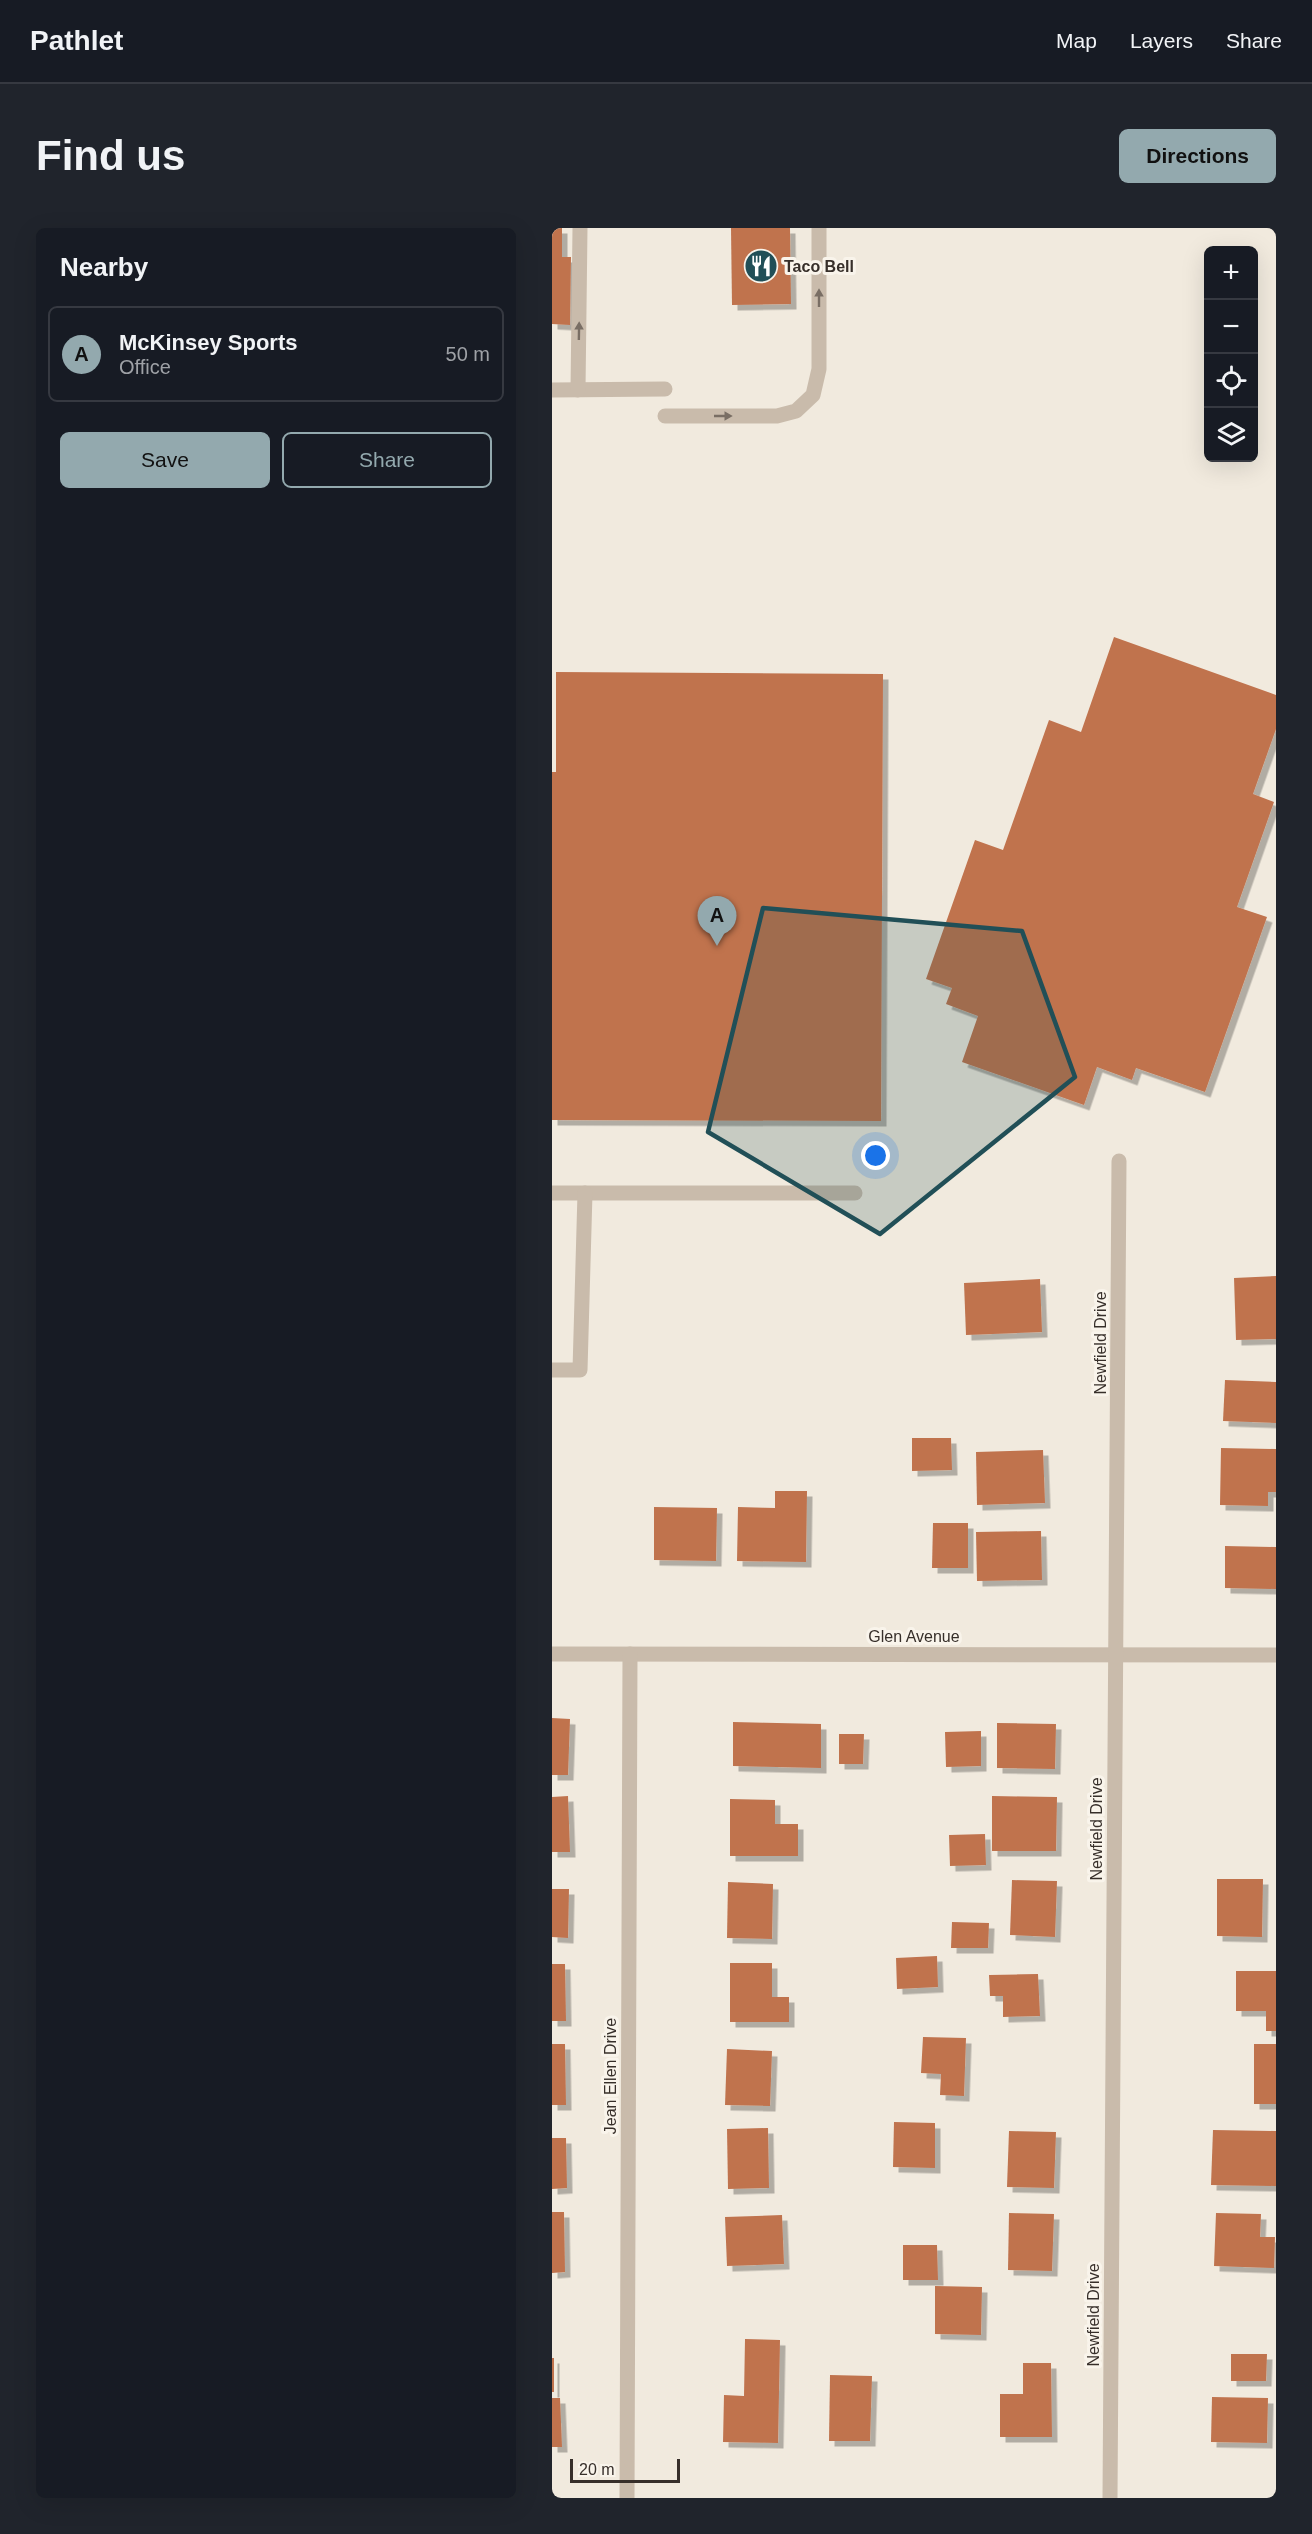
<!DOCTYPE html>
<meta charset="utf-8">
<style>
body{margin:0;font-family:Arial,sans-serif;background:#20242c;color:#f1f3f6}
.controls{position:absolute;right:18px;top:18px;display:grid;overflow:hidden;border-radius:9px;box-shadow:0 6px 24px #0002}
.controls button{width:54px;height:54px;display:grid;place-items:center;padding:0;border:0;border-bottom:2px solid #363941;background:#171b24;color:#f1f3f6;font:30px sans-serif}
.scale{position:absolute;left:18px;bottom:15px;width:110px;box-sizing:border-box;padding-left:6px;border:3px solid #372f2a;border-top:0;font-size:16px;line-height:21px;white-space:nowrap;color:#372f2a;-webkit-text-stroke:4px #f9f4eb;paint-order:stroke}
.you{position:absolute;left:324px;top:928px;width:21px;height:21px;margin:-15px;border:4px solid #fff;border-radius:50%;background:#1a73e8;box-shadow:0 0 0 9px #1a73e833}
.badge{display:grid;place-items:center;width:39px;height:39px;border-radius:50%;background:#93a9ae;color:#111;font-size:20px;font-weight:700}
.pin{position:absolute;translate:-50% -50px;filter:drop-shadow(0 2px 3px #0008)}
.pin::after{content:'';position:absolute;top:32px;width:21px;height:18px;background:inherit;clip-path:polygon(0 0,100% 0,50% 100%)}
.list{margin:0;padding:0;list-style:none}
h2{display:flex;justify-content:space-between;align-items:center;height:78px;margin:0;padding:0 24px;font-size:26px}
h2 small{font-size:20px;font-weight:400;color:#9ea1a6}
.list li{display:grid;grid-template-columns:39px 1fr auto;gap:18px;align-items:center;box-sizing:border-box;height:96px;margin:0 12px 12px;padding:0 12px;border:2px solid #363941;border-radius:9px}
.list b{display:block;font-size:22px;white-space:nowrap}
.list p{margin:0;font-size:20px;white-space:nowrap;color:#9ea1a6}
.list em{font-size:20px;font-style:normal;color:#9ea1a6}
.actions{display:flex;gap:12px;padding:18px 24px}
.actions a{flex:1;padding:14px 0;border:2px solid #93a9ae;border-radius:9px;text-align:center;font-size:21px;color:#93a9ae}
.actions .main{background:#93a9ae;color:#111}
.icon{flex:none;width:33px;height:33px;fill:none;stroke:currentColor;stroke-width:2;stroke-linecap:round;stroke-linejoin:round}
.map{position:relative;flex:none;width:724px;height:2270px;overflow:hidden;border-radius:9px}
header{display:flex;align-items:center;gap:36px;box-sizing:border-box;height:84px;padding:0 30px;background:#171b24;border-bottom:2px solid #363941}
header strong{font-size:28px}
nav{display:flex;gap:33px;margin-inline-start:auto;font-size:21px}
.intro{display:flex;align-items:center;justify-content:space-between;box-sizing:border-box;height:144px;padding:0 36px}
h1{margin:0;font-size:42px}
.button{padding:15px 27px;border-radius:9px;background:#93a9ae;color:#111;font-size:21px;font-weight:700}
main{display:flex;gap:36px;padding:0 36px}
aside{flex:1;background:#171b24;border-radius:9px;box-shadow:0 6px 24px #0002}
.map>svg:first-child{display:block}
</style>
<header>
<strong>Pathlet</strong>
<nav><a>Map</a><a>Layers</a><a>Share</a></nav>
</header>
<div class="intro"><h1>Find us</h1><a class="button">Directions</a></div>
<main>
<aside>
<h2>Nearby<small></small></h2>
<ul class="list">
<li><span class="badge">A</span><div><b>McKinsey Sports</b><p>Office</p></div><em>50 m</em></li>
</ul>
<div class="actions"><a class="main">Save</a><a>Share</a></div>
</aside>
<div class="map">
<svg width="724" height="2270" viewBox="0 0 724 2270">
<defs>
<filter id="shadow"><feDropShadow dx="5.5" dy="5.5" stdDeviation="0" flood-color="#0004"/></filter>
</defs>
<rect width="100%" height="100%" fill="#f1eade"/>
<g fill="#c0734e" filter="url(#shadow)">
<path d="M0,0H10V29H19L18,97L0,96Z"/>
<path d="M179,0H238L239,76L180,77Z"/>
<path d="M562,409L724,467V501L701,566L722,574L685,679L715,689L653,864L584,840L580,852L545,839L532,877L410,834L426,788L394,776L400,760L374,751L423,612L451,622L497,492L529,504Z"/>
<path d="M4,444L331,446L329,893L0,892V544H4Z"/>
<path d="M724,1048V1111L684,1112L682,1050Z"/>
<path d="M488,1051L490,1104L414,1107L412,1055Z"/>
<path d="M673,1152L724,1154V1195L671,1193Z"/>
<path d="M360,1210H399L400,1242L360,1243Z"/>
<path d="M669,1220L724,1221V1264H716V1278L668,1277Z"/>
<path d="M491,1222L493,1275L425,1277L424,1224Z"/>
<path d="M223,1263H255L254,1334L185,1333L186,1279L223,1280Z"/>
<path d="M102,1279L165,1280L164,1333L102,1332Z"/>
<path d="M381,1295H416V1340H380Z"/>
<path d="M489,1303L490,1352L425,1353L424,1304Z"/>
<path d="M673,1318L724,1319V1361L673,1360Z"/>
<path d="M0,1490L18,1491L16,1547H0Z"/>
<path d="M181,1494L269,1496V1540L181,1538Z"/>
<path d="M445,1495L504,1496L503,1541L445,1540Z"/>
<path d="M429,1503V1538L394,1539L393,1504Z"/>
<path d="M287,1506H312L311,1536H287Z"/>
<path d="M16,1568L18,1624H0V1569Z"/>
<path d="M440,1568L505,1569L504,1623H440Z"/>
<path d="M178,1571L223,1572V1596H246V1628H178Z"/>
<path d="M433,1606L434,1637L398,1638L397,1607Z"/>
<path d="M665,1651H711L710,1709L665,1708Z"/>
<path d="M460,1652L505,1653L503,1709L458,1707Z"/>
<path d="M176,1654L221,1656L220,1711L175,1710Z"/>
<path d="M0,1661H17L16,1710L0,1709Z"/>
<path d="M400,1694L437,1695L436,1720H399Z"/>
<path d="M385,1728L386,1759L345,1761L344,1730Z"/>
<path d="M178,1735H220V1769H237V1794H178Z"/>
<path d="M0,1736H13L14,1793H0Z"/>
<path d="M684,1743H724V1803H714V1783H684Z"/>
<path d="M486,1746L488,1788L451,1789V1768H438L437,1747Z"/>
<path d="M371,1809L414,1810L412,1868L388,1867L389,1846L369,1845Z"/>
<path d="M0,1816H13L14,1877H0Z"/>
<rect x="702" y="1816" width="22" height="60"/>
<path d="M175,1821L220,1823L218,1878L173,1877Z"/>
<path d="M342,1894L383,1895V1940L341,1939Z"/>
<path d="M216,1900L217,1960L176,1961L175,1901Z"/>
<path d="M661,1902L724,1903V1958L659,1957Z"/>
<path d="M457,1903L504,1904L502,1960L455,1959Z"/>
<path d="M0,1910H14L15,1960L0,1961Z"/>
<path d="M0,1984H12L13,2044L0,2045Z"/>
<path d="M457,1985L502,1986L500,2043L456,2042Z"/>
<path d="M664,1985L709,1986L708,2009H723L722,2040L662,2038Z"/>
<path d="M230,1987L232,2036L175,2038L173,1989Z"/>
<path d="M351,2017H385L386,2052H351Z"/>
<path d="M383,2058L430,2059L429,2107L383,2106Z"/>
<path d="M193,2111L228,2112L226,2215L171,2214L172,2167L192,2168Z"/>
<path d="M679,2126H715L714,2153H679Z"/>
<rect x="0" y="2130" width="2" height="34"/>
<path d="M471,2135H499L500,2209H448V2166H471Z"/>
<path d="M278,2147L320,2148L318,2213H277Z"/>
<path d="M660,2169L716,2170L715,2215L659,2214Z"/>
<path d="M0,2170H8L10,2219H0Z"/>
</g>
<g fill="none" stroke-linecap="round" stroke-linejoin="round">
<g stroke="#c9bbab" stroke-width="15">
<path d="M0,162L113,161"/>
<path d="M26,162L28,0"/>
<path d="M113,188H225L244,183L261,167L267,141V0"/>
<path d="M0,965H303"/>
<path d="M0,1142H28L33,965"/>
<path d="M0,1426L724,1427"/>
<path d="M75,2270L78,1426"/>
<path d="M558,2270L567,933"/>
</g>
</g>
<defs><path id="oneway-solid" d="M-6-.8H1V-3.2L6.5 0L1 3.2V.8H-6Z" transform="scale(1.5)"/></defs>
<g fill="#796e64">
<use href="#oneway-solid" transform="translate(267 70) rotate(-90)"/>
<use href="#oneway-solid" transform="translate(27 103) rotate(-89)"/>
<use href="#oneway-solid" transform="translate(171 188)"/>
</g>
<path fill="#214f57" fill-opacity="0.2" stroke="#214f57" stroke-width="4.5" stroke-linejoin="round" d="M211,680L470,703L523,849L328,1006L156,904Z"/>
<defs>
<symbol id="restaurant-disc" viewBox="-11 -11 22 22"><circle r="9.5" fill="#214f57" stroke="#f9f4eb"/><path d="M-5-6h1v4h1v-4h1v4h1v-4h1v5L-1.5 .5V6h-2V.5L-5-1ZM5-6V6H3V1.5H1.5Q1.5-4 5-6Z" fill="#fff"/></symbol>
</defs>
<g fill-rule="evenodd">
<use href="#restaurant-disc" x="190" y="19" width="38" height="38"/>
</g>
<g text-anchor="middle" stroke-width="6" stroke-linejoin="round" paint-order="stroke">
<g font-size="16" font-weight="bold" fill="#372f2a" stroke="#f9f4eb" text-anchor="start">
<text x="232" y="44">Taco Bell</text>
</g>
<g font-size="16" fill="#372f2a" stroke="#f9f4eb">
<text transform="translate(548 1115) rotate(-90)" y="6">Newfield Drive</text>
<text x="362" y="1414">Glen Avenue</text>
<text transform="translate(544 1601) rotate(-90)" y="6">Newfield Drive</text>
<text transform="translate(58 1848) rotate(-90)" y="6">Jean Ellen Drive</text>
<text transform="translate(541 2087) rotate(-90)" y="6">Newfield Drive</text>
</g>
</g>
</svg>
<div class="controls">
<button>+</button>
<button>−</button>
<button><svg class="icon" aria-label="locate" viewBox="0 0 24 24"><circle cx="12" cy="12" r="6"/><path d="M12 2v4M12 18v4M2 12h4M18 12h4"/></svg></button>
<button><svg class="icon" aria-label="layers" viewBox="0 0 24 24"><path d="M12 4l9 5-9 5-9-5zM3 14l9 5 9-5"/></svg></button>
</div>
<div class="scale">20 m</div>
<div class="you"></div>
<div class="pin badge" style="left:165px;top:718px">A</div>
</div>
</main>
